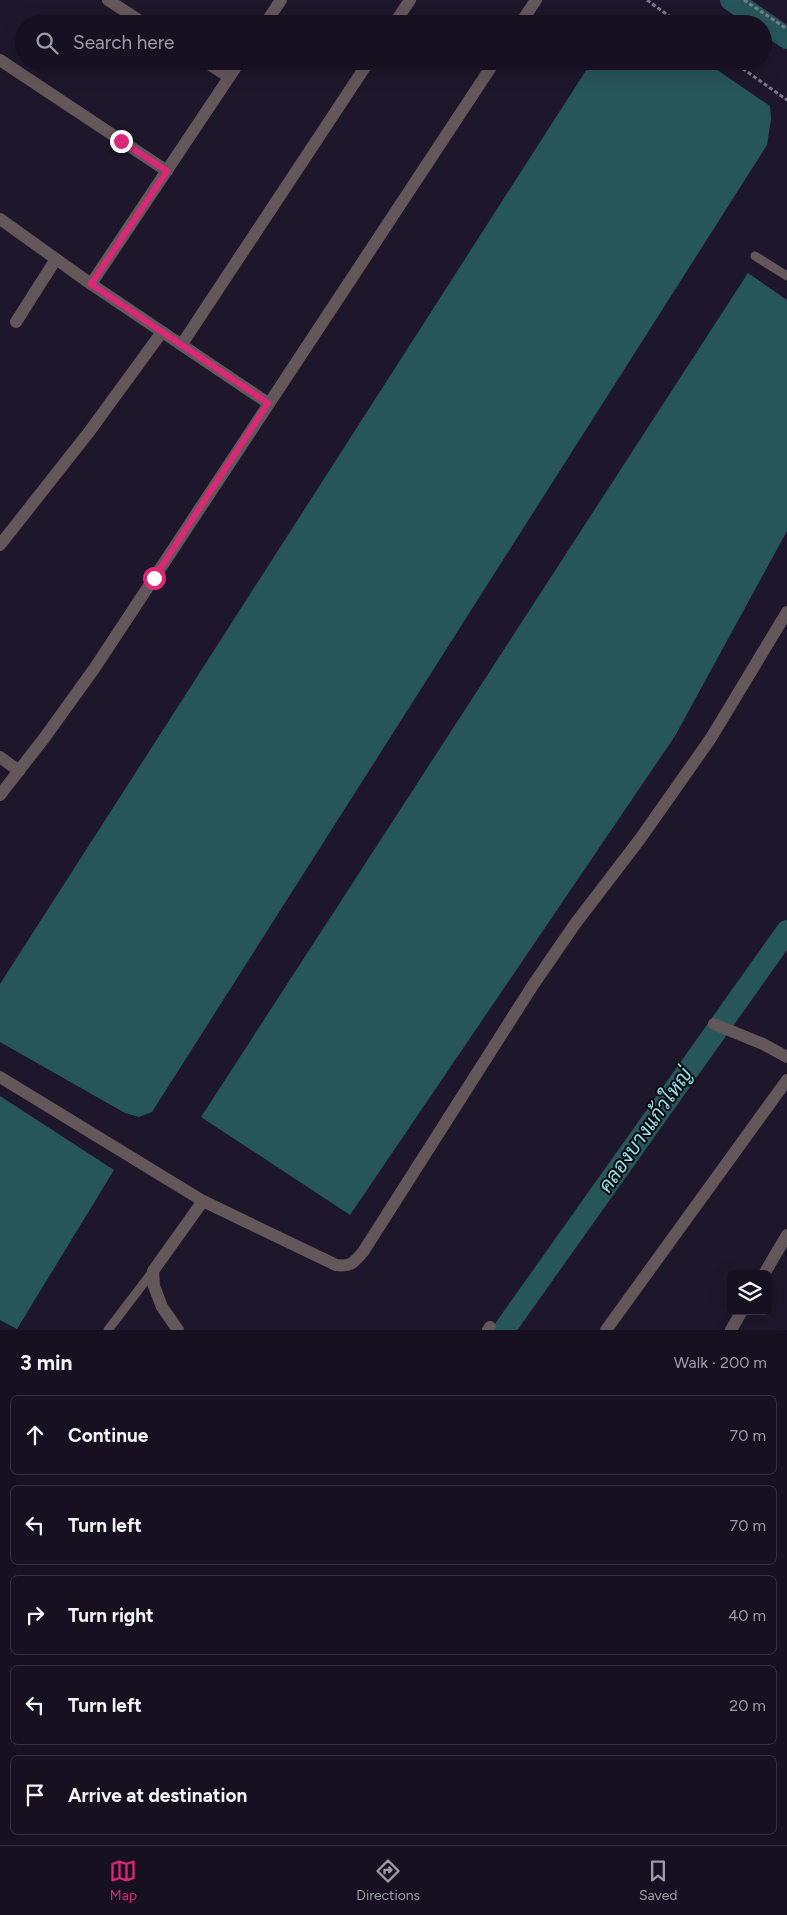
<!DOCTYPE html>
<meta charset="utf-8">
<style>
body{margin:0;font-family:Figtree,Sarabun,sans-serif;background:#231e2d;color:#f1f3f6}
.controls{position:absolute;right:15px;bottom:15px;display:grid;overflow:hidden;border-radius:8px;box-shadow:0 5px 20px #0002}
.controls button{width:45px;height:45px;display:grid;place-items:center;padding:0;border:0;border-bottom:1px solid #35303e;background:#161020;color:#f1f3f6;font:25px sans-serif}
.stop{position:absolute;width:15px;height:15px;margin:-11px;border:4px solid #db2777;border-radius:50%;background:#fff}
.stop.end{background:#db2777;border-color:#fff;box-shadow:0 1px 5px #0008}
.list{margin:0;padding:0;list-style:none}
h2{display:flex;justify-content:space-between;align-items:center;height:65px;margin:0;padding:0 20px;font-size:21px}
h2 small{font-size:16px;font-weight:400;color:#9e9da5}
.list li{display:grid;grid-template-columns:32px 1fr auto;gap:15px;align-items:center;box-sizing:border-box;height:80px;margin:0 10px 10px;padding:0 10px;border:1px solid #35303e;border-radius:8px}
.list b{display:block;font-size:19px;white-space:nowrap}
.list em{font-size:16px;font-style:normal;color:#9e9da5}
.icon{flex:none;width:28px;height:28px;fill:none;stroke:currentColor;stroke-width:2;stroke-linecap:round;stroke-linejoin:round}
.map{position:relative;flex:none;width:787px;height:1330px;overflow:hidden}
.search{position:absolute;background:#161020;box-shadow:0 5px 20px #0002;left:15px;right:15px;top:15px;height:55px;display:flex;align-items:center;gap:12px;box-sizing:border-box;padding:0 18px;border-radius:28px;color:#9e9da5;font-size:19px}
.sheet{height:515px;background:#161020}
nav{display:flex;justify-content:space-around;align-items:center;box-sizing:border-box;height:70px;border-top:1px solid #35303e;background:#161020;font-size:14px;color:#9e9da5}
nav a{display:grid;justify-items:center;gap:2px}
nav .on{color:#db2777}
.map>svg:first-child{display:block}
</style>
<div class="map">
<svg width="787" height="1330" viewBox="0 0 787 1330">
<rect width="100%" height="100%" fill="#1e162a"/>
<g fill="#27565a">
<path d="M592,61H704L770,106L771,119L767,145L152,1112L139,1117L125,1113L0,1042V984Z"/>
<path d="M748,273L787,300V531L675,736L350,1215L201,1117Z"/>
<path d="M0,1096L114,1170L17,1329L0,1320Z"/>
</g>
<g fill="none" stroke-linecap="round" stroke-linejoin="round">
<g stroke="#27565a" stroke-width="22">
<path d="M731,0L787,38"/>
<path d="M504,1330L787,931"/>
</g>
<g stroke="#7f7889" stroke-width="3" stroke-dasharray="4 2.5" stroke-linecap="butt">
<path d="M647,0L680,24"/>
<path d="M744,0L787,29"/>
<path d="M732,61L787,100"/>
</g>
<g stroke="#64575a" stroke-width="9">
<path d="M755,256L787,276"/>
<path d="M108,1330L153,1271"/>
</g>
<g stroke="#64575a" stroke-width="12">
<path d="M108,0L145,24"/>
<path d="M265,24L281,0"/>
<path d="M394,24L410,0"/>
<path d="M520,24L536,0"/>
<path d="M0,60L167,171"/>
<path d="M204,61L229,77"/>
<path d="M0,219L91,284L268,403"/>
<path d="M91,284L240,61"/>
<path d="M16,322L56,259"/>
<path d="M182,344L369,61"/>
<path d="M0,545L89,432L162,332"/>
<path d="M0,757L19,771"/>
<path d="M0,795L45,737L94,669L495,61"/>
<path d="M714,1024L763,1044L787,1057"/>
<path d="M0,1077L203,1201L336,1265C351,1267 353,1263 363,1252L533,985L575,924L640,839L711,738L787,612"/>
<path d="M764,1274L787,1235"/>
<path d="M178,1330L162,1307L154,1286L153,1271L203,1201"/>
<path d="M488,1330L490,1327"/>
<path d="M606,1330L787,1080"/>
<path d="M731,1330L742,1311"/>
</g>
</g>
<g fill="none" stroke-linecap="round" stroke-linejoin="round">
<path stroke="#db2777" stroke-width="6" d="M121,141L167,171L91,284L268,403L154,578"/>
</g>
<g text-anchor="middle" stroke-width="4" stroke-linejoin="round" paint-order="stroke">
<g font-size="20" font-style="italic" fill="#91e4ec" stroke="#07050c">
<text transform="translate(645 1130) rotate(-55)" y="7">คลองบางแก้วใหญ่</text>
</g>
</g>
</svg>
<div class="controls">
<button><svg class="icon" aria-label="layers" viewBox="0 0 24 24"><path d="M12 4l9 5-9 5-9-5zM3 14l9 5 9-5"/></svg></button>
</div>
<div class="stop" style="left:154px;top:578px"></div>
<div class="stop end" style="left:121px;top:141px"></div>
<div class="search"><svg class="icon" aria-label="search" viewBox="0 0 24 24"><circle cx="10" cy="10" r="6"/><path d="M15 15l6 6"/></svg>Search here</div>
</div>
<section class="sheet">
<h2>3 min<small>Walk · 200 m</small></h2>
<ul class="list">
<li><svg class="icon" aria-label="ahead" viewBox="0 0 24 24"><path d="M12 20V5M6 11l6-6 6 6"/></svg><div><b>Continue</b></div><em>70 m</em></li>
<li><svg class="icon" aria-label="left" viewBox="0 0 24 24"><path d="M17 20v-9H6M10 6l-5 5 5 5"/></svg><div><b>Turn left</b></div><em>70 m</em></li>
<li><svg class="icon" aria-label="right" viewBox="0 0 24 24"><path d="M7 20v-9h11M14 6l5 5-5 5"/></svg><div><b>Turn right</b></div><em>40 m</em></li>
<li><svg class="icon" aria-label="left" viewBox="0 0 24 24"><path d="M17 20v-9H6M10 6l-5 5 5 5"/></svg><div><b>Turn left</b></div><em>20 m</em></li>
<li><svg class="icon" aria-label="arrive" viewBox="0 0 24 24"><path d="M6 21V4h12l-3 4 3 4H6"/></svg><div><b>Arrive at destination</b></div></li>
</ul>
</section>
<nav>
<a class="on"><svg class="icon" aria-label="map" viewBox="0 0 24 24"><path d="M3 6l6-2 6 2 6-2v14l-6 2-6-2-6 2zM9 4v14M15 6v14"/></svg>Map</a>
<a><svg class="icon" aria-label="directions" viewBox="0 0 24 24"><path d="M12 3l9 9-9 9-9-9zM9 14v-3h6M13 9l2 2-2 2"/></svg>Directions</a>
<a><svg class="icon" aria-label="saved" viewBox="0 0 24 24"><path d="M7 4h10v16l-5-4-5 4z"/></svg>Saved</a>
</nav>
